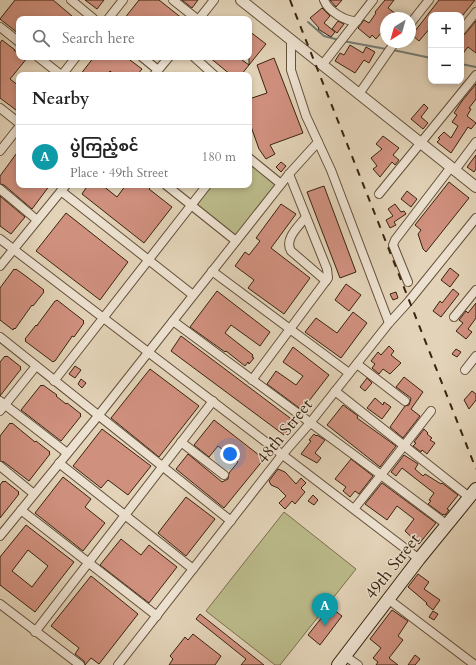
<!DOCTYPE html>
<meta charset="utf-8">
<style>
body{margin:0;font-family:Cardo,"Noto Sans Myanmar",serif;background:#f6f6f6;color:#222}
.controls{position:absolute;right:12px;top:12px;display:grid;overflow:hidden;border-radius:8px;box-shadow:0 2px 6px #0003}
.controls button{width:36px;height:36px;display:grid;place-items:center;padding:0;border:0;border-bottom:1px solid #e0e0e0;background:#fff;color:#222;font:20px sans-serif}
.compass{position:absolute;left:380px;top:12px;width:36px;height:36px;border-radius:50%;background:#fff;box-shadow:0 2px 6px #0003;rotate:217deg}
.you{position:absolute;left:230px;top:454px;width:14px;height:14px;margin:-10px;border:3px solid #fff;border-radius:50%;background:#1a73e8;box-shadow:0 0 0 6px #1a73e833}
.badge{display:grid;place-items:center;width:26px;height:26px;border-radius:50%;background:#8f2418;color:#fff;font-size:13px;font-weight:700}
.pin{position:absolute;translate:-50% -33px;filter:drop-shadow(0 1px 2px #0008)}
.pin::after{content:'';position:absolute;top:21px;width:14px;height:12px;background:inherit;clip-path:polygon(0 0,100% 0,50% 100%)}
.list{margin:0;padding:0;list-style:none}
h2{display:flex;justify-content:space-between;align-items:center;height:52px;margin:0;padding:0 16px;font-size:17px}
h2 small{font-size:13px;font-weight:400;color:#767676}
.list li{display:grid;grid-template-columns:26px 1fr auto;gap:12px;align-items:center;box-sizing:border-box;height:64px;padding:0 16px;border-top:1px solid #e0e0e0}
.list b{display:block;font-size:15px;white-space:nowrap}
.list p{margin:0;font-size:13px;white-space:nowrap;color:#767676}
.list em{font-size:13px;font-style:normal;color:#767676}
.icon{flex:none;width:22px;height:22px;fill:none;stroke:currentColor;stroke-width:2;stroke-linecap:round;stroke-linejoin:round}
.map{position:relative;flex:none;width:476px;height:665px;overflow:hidden}
.search{position:absolute;background:#fff;box-shadow:0 2px 6px #0003;left:16px;top:16px;width:236px;height:44px;display:flex;align-items:center;gap:10px;box-sizing:border-box;padding:0 14px;border-radius:8px;color:#767676;font-size:15px}
.panel{position:absolute;background:#fff;box-shadow:0 2px 6px #0003;left:16px;top:72px;width:236px;height:116px;border-radius:8px}
.map>svg:first-child{display:block}
</style>
<div class="map">
<svg width="476" height="665" viewBox="0 0 476 665">
<rect width="100%" height="100%" fill="#e3d3b8"/>
<filter id="stains"><feTurbulence type="fractalNoise" baseFrequency=".005" numOctaves="4"/><feColorMatrix values="0 0 0 0 .2 0 0 0 0 .09 0 0 0 0 .02 0 0 0 .5 -.17"/></filter>
<radialGradient id="worn" r=".72"><stop offset=".6" stop-color="#630" stop-opacity="0"/><stop offset="1" stop-color="#630" stop-opacity=".3"/></radialGradient>
<g fill="#bbba8a" stroke="#7a6f4c">
<path d="M249,162L277,185L236,236L197,205L212,185H249Z"/>
<path d="M284,512L356,569L280,665H275L206,611Z"/>
</g>
<g fill="none" stroke-linecap="round" stroke-linejoin="round">
<g stroke="#737c75" stroke-width="2">
<path d="M308,22L324,36L339,40"/>
<path d="M343,41L386,49"/>
<path d="M393,50L431,58"/>
<path d="M461,64L476,67"/>
</g>
</g>
<g fill="#d0907e" stroke="#39240f" fill-rule="evenodd">
<path d="M15,0H53L72,16L70,19H19V34L0,19Z"/>
<path d="M85,0H104L97,9Z"/>
<path d="M139,0H159L183,19H124Z"/>
<path d="M182,0H198L192,8Z"/>
<path d="M330,0H342L336,7Z"/>
<path d="M385,0H394L388,8L396,14L393,18H386V35L382,32L376,39L372,35L370,38L358,28L364,20L369,23L376,13L375,12Z"/>
<path d="M439,0H475L463,15H431V27L419,41L412,35Z"/>
<path d="M322,8L330,16L324,23L335,32L331,37L318,29L319,28L310,18Z"/>
<path d="M338,21L344,24L337,33L332,29Z"/>
<path d="M476,21V53L468,47L461,56V37L465,34Z"/>
<path d="M249,31L266,44L249,65Z"/>
<path d="M2,40L15,50H14L19,54V57H28L10,79L19,86V107L16,110L0,98V43Z"/>
<path d="M350,45L363,53L366,47L375,52L369,63L364,60L355,73L335,61L340,53L344,55Z"/>
<path d="M94,57H126L142,69L137,75H115L110,71L107,75H80Z"/>
<path d="M209,57H238L249,65L241,75H231Z"/>
<path d="M274,58L303,133L270,145L275,154L266,159L259,149L249,121V99L267,93L257,65Z"/>
<path d="M476,84V99L469,108L471,109L467,116L476,123L471,129L468,127L451,153L437,142L440,139L438,138L444,132L451,138L458,126L452,122L457,115L454,113L462,101Z"/>
<path d="M424,104L428,108L421,117L428,123L423,129L411,119Z"/>
<path d="M383,136L399,148L393,155L399,160L395,165L392,162L380,177L373,169L377,166L371,158L382,149L376,144Z"/>
<path d="M19,150V185H50L32,209L4,185L0,184V176Z"/>
<path d="M476,155V169L474,172L467,167Z"/>
<path d="M281,162L286,166L281,172L276,167Z"/>
<path d="M449,182L469,198L426,252L423,249L418,234L421,230L415,225Z"/>
<path d="M88,185H102L117,197L126,185H146L150,188L149,189L172,207L144,243L82,194Z"/>
<path d="M324,186L356,272L340,278L307,192Z"/>
<path d="M407,191L417,199L411,207L401,199Z"/>
<path d="M0,196L25,217L11,234L0,226Z"/>
<path d="M281,204L296,214L271,248L310,278L284,314L248,288L254,280L235,266L245,252L249,255L260,241L256,238Z"/>
<path d="M395,204L401,212L404,211L406,214L394,222L396,225L390,228L386,220L393,216L388,209Z"/>
<path d="M66,213L128,262L100,300L36,251Z"/>
<path d="M450,268L459,275L450,287L441,280Z"/>
<path d="M14,269L15,270L16,269L27,277L44,290L43,291L44,292L33,306L32,305L15,329L14,328L13,330L0,320V288Z"/>
<path d="M346,284L361,295L349,311L335,300Z"/>
<path d="M453,289L459,294L441,317L433,311L440,301L442,303Z"/>
<path d="M217,291L270,332L260,346L231,325L225,333L253,355L252,357L254,358L249,364L248,362L245,366L226,351L225,352L190,327Z"/>
<path d="M396,292L398,298L393,300L390,294Z"/>
<path d="M57,300L84,321L83,322L84,323L74,337L72,336L71,338L55,361H54L53,362L25,341L26,340L25,339L36,325L37,326L38,324L55,301H56Z"/>
<path d="M476,303V318L468,329L472,332L466,339L456,331L463,323L459,320L466,311L468,313Z"/>
<path d="M353,312L367,323L341,358L305,332L316,318L337,333Z"/>
<path d="M181,336L294,421L284,435L171,351Z"/>
<path d="M389,346L394,351L391,355L401,363L390,374L383,369L379,374L372,368L375,364L371,361L378,352L381,355Z"/>
<path d="M293,347L329,375L302,410L267,384L276,371L296,385L303,376L283,362Z"/>
<path d="M456,349L461,352L457,357L452,354Z"/>
<path d="M5,356L6,357L7,356L21,367L20,368L21,369L0,396V362Z"/>
<path d="M75,366L81,370L75,378L69,374Z"/>
<path d="M150,369L199,406L159,457L111,418Z"/>
<path d="M404,377L423,392L411,409L420,416L403,438L390,427L405,406L409,405L410,402L411,398L396,387Z"/>
<path d="M367,378L372,383L365,391L360,387Z"/>
<path d="M81,379L86,383L82,388L78,384Z"/>
<path d="M41,385L42,386L43,385L57,395L56,396L66,404L67,403L81,414L80,415L81,416L61,441L21,410Z"/>
<path d="M472,391L476,394V400L469,409L464,400Z"/>
<path d="M375,398L383,405L384,402L391,407L382,419L367,408Z"/>
<path d="M343,405L358,416L357,418L396,446L380,467L327,425Z"/>
<path d="M214,420L264,459L224,508L176,469L188,454L222,482L228,479L229,473L238,462L218,446L209,457L194,445Z"/>
<path d="M10,423L11,424L12,423L35,442L36,441L50,452L49,453L50,454L29,481L4,462L0,461V436Z"/>
<path d="M102,429L151,466L128,495L108,480L101,488L73,466Z"/>
<path d="M424,429L428,433L427,434L432,438L430,440L435,443L427,454L422,450L421,452L413,446L416,443L414,442Z"/>
<path d="M314,434L316,436L317,435L325,440L315,453L321,458L317,463L301,454L311,441L309,440Z"/>
<path d="M404,455L418,464L415,469L423,476L425,474L441,484L442,483L458,495L447,509L449,510L445,515L443,514V515L428,504L431,501L429,500L434,493L402,468L396,476L391,472Z"/>
<path d="M351,459L373,476L359,494L355,491L350,497L343,491L346,487L335,479Z"/>
<path d="M278,469L285,472L296,484L301,478L306,483L301,488L305,492L295,504L292,501L285,509L279,503L286,496L278,488L271,485L269,481Z"/>
<path d="M63,477L91,499L85,507L105,523L83,551L35,513Z"/>
<path d="M3,481L4,482L5,481L19,492L18,493L19,494L0,518V485Z"/>
<path d="M382,483L436,523L419,544L405,531L414,519L397,506L387,520L365,504Z"/>
<path d="M313,495L318,500L314,505L308,501Z"/>
<path d="M186,497L215,519L186,556L158,533Z"/>
<path d="M26,525L74,562L35,612L0,585V557ZM28,550L48,566L32,587L12,571Z"/>
<path d="M121,539L141,555L149,545L177,567L149,603L100,565Z"/>
<path d="M418,574L429,582L424,589L440,600L433,610L426,604L427,603L408,587Z"/>
<path d="M91,576L138,614L99,664L91,658L85,665L84,661L75,654L79,648L51,626Z"/>
<path d="M330,607L342,616L320,645L308,635Z"/>
<path d="M392,610L408,621L398,636L403,640L389,658L398,665H376L378,662L373,658L381,648L370,639Z"/>
<path d="M433,611L438,614L434,620L429,617Z"/>
<path d="M200,614L264,665H241L246,659L196,619Z"/>
<path d="M193,634L221,656L215,665H169L173,659L170,656L185,637L188,640Z"/>
<path d="M415,655L420,659L415,665H408Z"/>
</g>
<g fill="none" stroke-linecap="round" stroke-linejoin="round">
<defs>
<g id="minor">
<path d="M71,0L94,19"/>
<path d="M173,0L197,19"/>
<path d="M324,0C328,11 346,22 357,21"/>
<path d="M108,19L123,0"/>
<path d="M199,19L214,0"/>
<path d="M410,24L429,0"/>
<path d="M0,27L19,42"/>
<path d="M461,31L476,12"/>
<path d="M291,41V70L306,116L331,170L389,323"/>
<path d="M38,57L61,75"/>
<path d="M142,57L158,70"/>
<path d="M194,57L214,75"/>
<path d="M323,64L373,0"/>
<path d="M62,75L76,57"/>
<path d="M154,75L169,57"/>
<path d="M359,94L395,42"/>
<path d="M0,108L19,123"/>
<path d="M0,151L19,127"/>
<path d="M249,158L281,184"/>
<path d="M455,170L476,142"/>
<path d="M166,185L236,241"/>
<path d="M0,189L37,220"/>
<path d="M61,191L193,295"/>
<path d="M379,194L476,75"/>
<path d="M306,217C298,227 284,239 291,251L326,281"/>
<path d="M0,239L419,559"/>
<path d="M0,266L66,185"/>
<path d="M212,271L349,373"/>
<path d="M408,282L393,245L395,240L451,167"/>
<path d="M454,317L476,290"/>
<path d="M173,321L381,475L354,509"/>
<path d="M0,337L231,521"/>
<path d="M357,364L405,401"/>
<path d="M465,370L476,356"/>
<path d="M252,380L328,278L327,269L289,174"/>
<path d="M54,381L207,185"/>
<path d="M335,391L469,497"/>
<path d="M0,401L67,453"/>
<path d="M0,411L36,366"/>
<path d="M431,411L381,475L446,524"/>
<path d="M181,442L224,475"/>
<path d="M59,463L193,569"/>
<path d="M0,466L34,494"/>
<path d="M21,510L157,616"/>
<path d="M0,536L98,416L289,174L318,142"/>
<path d="M388,599L475,665"/>
<path d="M0,604L80,665"/>
<path d="M35,632L213,401"/>
<path d="M345,656L358,665"/>
<path d="M118,665L282,455L310,423L389,323L409,301L476,218"/>
</g>
<path id="tertiary" d="M241,0L476,187"/>
<path id="secondary" d="M338,665L419,559L476,489"/>
</defs>
<use href="#minor" stroke="#645039" stroke-width="10"/>
<use href="#tertiary" stroke="#645039" stroke-width="12"/>
<use href="#secondary" stroke="#39240f" stroke-width="14"/>
<use href="#minor" stroke="#ede2d1" stroke-width="8"/>
<use href="#tertiary" stroke="#ede2d1" stroke-width="10"/>
<use href="#secondary" stroke="#ede2d1" stroke-width="12"/>
<path stroke="#39240f" stroke-width="2" stroke-dasharray="7 7" stroke-linecap="butt" d="M290,0L476,469"/>
</g>
<g text-anchor="middle" stroke-width="3" stroke-linejoin="round" paint-order="stroke">
<g font-size="17" fill="#39240f" stroke="#ede2d1">
<text transform="translate(284 431) rotate(-51)" y="6">48th Street</text>
<text transform="translate(392 566) rotate(-52)" y="6">49th Street</text>
</g>
</g>
<rect width="100%" height="100%" filter="url(#stains)"/>
<rect width="100%" height="100%" fill="url(#worn)"/>
</svg>
<div class="controls">
<button>+</button>
<button>−</button>
</div>
<svg class="compass" viewBox="-18 -18 36 36"><path d="M0-13l5 13h-10z" fill="#e53935"/><path d="M0 13l5-13h-10z" fill="#767676"/></svg>
<div class="you"></div>
<div class="pin badge" style="left:325px;top:626px;background:#0f9aa8">A</div>
<div class="search"><svg class="icon" aria-label="search" viewBox="0 0 24 24"><circle cx="10" cy="10" r="6"/><path d="M15 15l6 6"/></svg>Search here</div>
<section class="panel">
<h2>Nearby<small></small></h2>
<ul class="list">
<li><span class="badge" style="background:#0f9aa8">A</span><div><b>ပွဲကြည့်စင်</b><p>Place · 49th Street</p></div><em>180 m</em></li>
</ul>
</section>
</div>
